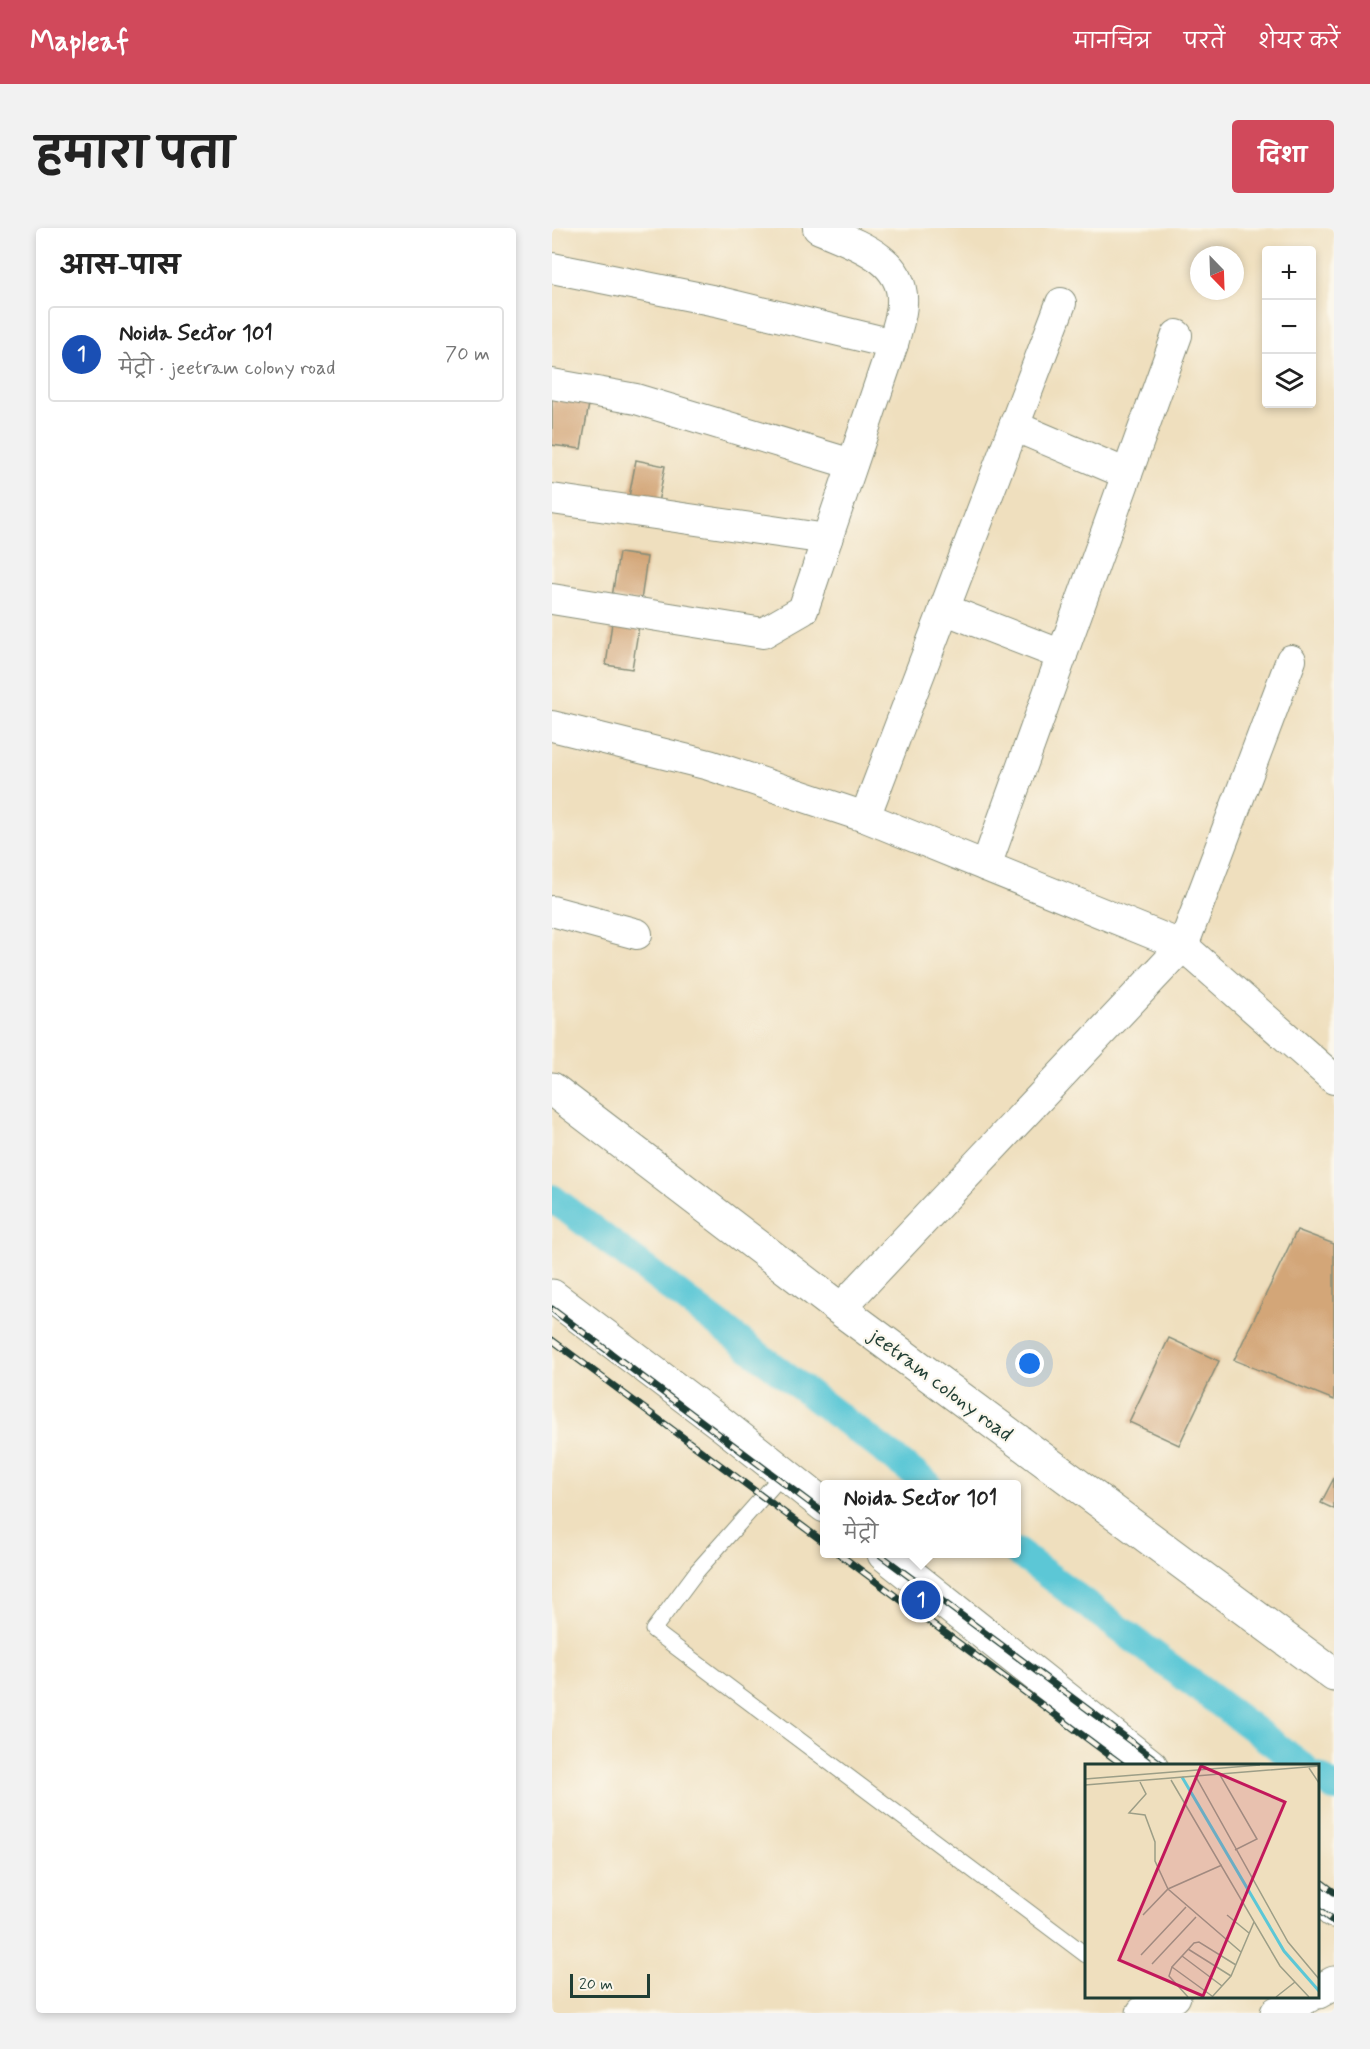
<!DOCTYPE html>
<html lang="hi">
<meta charset="utf-8">
<style>
body{margin:0;font-family:Mynerve,"Playpen Sans Deva",sans-serif;background:#f2f2f2;color:#222}
.controls{position:absolute;right:18px;top:18px;display:grid;overflow:hidden;border-radius:6px;box-shadow:0 3px 9px #0003}
.controls button{width:54px;height:54px;display:grid;place-items:center;padding:0;border:0;border-bottom:2px solid #e0e0e0;background:#fff;color:#222;font:30px sans-serif}
.compass{position:absolute;left:638px;top:18px;width:54px;height:54px;border-radius:50%;background:#fff;box-shadow:0 3px 9px #0003;rotate:157deg}
.scale{position:absolute;left:18px;bottom:15px;width:80px;box-sizing:border-box;padding-left:6px;border:3px solid #1f3d34;border-top:0;font-size:16px;line-height:21px;white-space:nowrap;color:#1f3d34;-webkit-text-stroke:4px #fbf7ec;paint-order:stroke}
.you{position:absolute;left:478px;top:1136px;width:21px;height:21px;margin:-15px;border:4px solid #fff;border-radius:50%;background:#1a73e8;box-shadow:0 0 0 9px #1a73e833}
.badge{display:grid;place-items:center;width:39px;height:39px;border-radius:50%;background:#d1495b;color:#fff;font-size:20px;font-weight:700}
.pin{position:absolute;translate:-50% -50%;border:3px solid #fff;box-shadow:0 2px 6px #0006}
.popup{position:absolute;left:268px;top:1252px;width:201px;height:78px;box-sizing:border-box;display:grid;place-content:center;border-radius:6px;background:#fff;filter:drop-shadow(0 2px 4px #0005);font-size:20px;white-space:nowrap;color:#767676}
.popup b{font-size:22px;color:#222}
.popup::after{content:'';position:absolute;left:50%;top:100%;margin-left:-12px;border:12px solid transparent;border-top-color:#fff}
.list{margin:0;padding:0;list-style:none}
h2{display:flex;justify-content:space-between;align-items:center;height:78px;margin:0;padding:0 24px;font-size:26px}
h2 small{font-size:20px;font-weight:400;color:#767676}
.list li{display:grid;grid-template-columns:39px 1fr auto;gap:18px;align-items:center;box-sizing:border-box;height:96px;margin:0 12px 12px;padding:0 12px;border:2px solid #e0e0e0;border-radius:6px}
.list b{display:block;font-size:22px;white-space:nowrap}
.list p{margin:0;font-size:20px;white-space:nowrap;color:#767676}
.list em{font-size:20px;font-style:normal;color:#767676}
.icon{flex:none;width:33px;height:33px;fill:none;stroke:currentColor;stroke-width:2;stroke-linecap:round;stroke-linejoin:round}
.map{position:relative;flex:none;width:782px;height:1785px;overflow:hidden;border-radius:6px}
header{display:flex;align-items:center;gap:36px;box-sizing:border-box;height:84px;padding:0 30px;background:#d1495b;color:#fff}
header strong{font-size:28px}
nav{display:flex;gap:33px;margin-inline-start:auto;font-size:21px}
.intro{display:flex;align-items:center;justify-content:space-between;box-sizing:border-box;height:144px;padding:0 36px}
h1{margin:0;font-size:42px}
.button{padding:15px 27px;border-radius:6px;background:#d1495b;color:#fff;font-size:21px;font-weight:700}
main{display:flex;gap:36px;padding:0 36px}
aside{flex:1;background:#fff;border-radius:6px;box-shadow:0 3px 9px #0003}
.map>svg:first-child{display:block}
</style>
<header>
<strong>Mapleaf</strong>
<nav><a>मानचित्र</a><a>परतें</a><a>शेयर करें</a></nav>
</header>
<div class="intro"><h1>हमारा पता</h1><a class="button">दिशा</a></div>
<main>
<aside>
<h2>आस-पास<small></small></h2>
<ul class="list">
<li><span class="badge" style="background:#1a4fb4">1</span><div><b>Noida Sector 101</b><p>मेट्रो · jeetram colony road</p></div><em>70 m</em></li>
</ul>
</aside>
<div class="map">
<svg width="782" height="1785" viewBox="0 0 782 1785">
<rect width="100%" height="100%" fill="#fbf7ec"/>
<filter id="ink" filterUnits="userSpaceOnUse"><feTurbulence type="fractalNoise" baseFrequency=".0167" numOctaves="2"/><feDisplacementMap in="SourceGraphic" scale="12" xChannelSelector="R" yChannelSelector="G"/><feConvolveMatrix kernelMatrix="1 2 1 2 8 2 1 2 1" color-interpolation-filters="sRGB"/></filter>
<filter id="wash" filterUnits="userSpaceOnUse"><feTurbulence type="fractalNoise" baseFrequency=".008" numOctaves="4" result="noise"/><feDisplacementMap in="SourceGraphic" scale="24" xChannelSelector="R" yChannelSelector="G"/><feGaussianBlur stdDeviation="1.35" result="paint"/><feColorMatrix in="noise" values="0 0 0 0 0 0 0 0 0 0 0 0 0 0 0 0 0 1.4 0 .05"/><feComposite in="paint" operator="in"/></filter>
<g filter="url(#wash)">
<rect width="100%" height="100%" fill="#efdfbe"/>
<g fill="none" stroke-linecap="round" stroke-linejoin="round">
<g stroke="#5cc7d6" stroke-width="28">
<path d="M0,970L376,1256"/>
<path d="M465,1324L751,1538"/>
<path d="M766,1548L782,1560"/>
</g>
</g>
<g id="blocks">
<g fill="#d3a678">
<path d="M0,158L39,165L29,221L0,217Z"/>
<path d="M84,232L113,238L105,280L76,274Z"/>
<path d="M67,325L95,329L89,373L60,369Z"/>
<path d="M61,388L88,391L80,441L54,437Z"/>
<path d="M745,1002L782,1016V1172L682,1132Z"/>
<path d="M617,1110L667,1133L627,1217L577,1194Z"/>
<path d="M782,1250V1281L769,1275Z"/>
</g>
</g>
</g>
<g filter="url(#ink)">
<use href="#blocks" fill-opacity="0" stroke="#878e79" stroke-width="1.5"/>
<g fill="none" stroke-linecap="round" stroke-linejoin="round">
<defs>
<path id="service" d="M232,1245L145,1343L101,1402L534,1727"/>
<g id="minor">
<path d="M266,0C300,15 353,30 350,75C350,88 344,103 341,116"/>
<path d="M0,40L164,73L341,116L251,382L211,405L0,371"/>
<path d="M0,156L84,171L300,236"/>
<path d="M462,198L575,246"/>
<path d="M0,271L275,311"/>
<path d="M392,381L510,427"/>
<path d="M0,498L157,537L313,589L631,718L782,851"/>
<path d="M313,589L509,75"/>
<path d="M434,638L625,107"/>
<path d="M0,683L85,706"/>
<path d="M288,1081L631,718L739,432"/>
</g>
<g id="tertiary">
<path d="M0,861L288,1081L782,1447"/>
<path d="M0,1068L171,1197L273,1278"/>
<path d="M332,1326L599,1538"/>
<path d="M766,1670L781,1683"/>
<path d="M766,1764L782,1755"/>
<path d="M591,1785L622,1768"/>
<path d="M725,1785L756,1768"/>
</g>
</defs>
<use href="#service" stroke="#878e79" stroke-width="17"/>
<use href="#minor" stroke="#878e79" stroke-width="32"/>
<use href="#tertiary" stroke="#878e79" stroke-width="35"/>
<use href="#service" stroke="#fff" stroke-width="15"/>
<use href="#minor" stroke="#fff" stroke-width="30"/>
<use href="#tertiary" stroke="#fff" stroke-width="33"/>
<defs>
<g id="rail">
<path d="M0,1081L273,1286"/>
<path d="M0,1112L273,1315"/>
<path d="M287,1326L572,1538"/>
<path d="M327,1326L612,1538"/>
<path d="M766,1652L782,1664"/>
<path d="M766,1682L782,1694"/>
</g>
</defs>
<use href="#rail" stroke="#1f3d34" stroke-width="7"/>
<use href="#rail" stroke="#fbf7ec" stroke-width="4.5" stroke-dasharray="14" stroke-linecap="butt"/>
</g>
</g>
<g text-anchor="middle" stroke-width="4.5" stroke-linejoin="round" paint-order="stroke">
<g font-size="21" fill="#1f3d34" stroke="#fbf7ec">
<text transform="translate(389 1156) rotate(37)" y="7">jeetram colony road</text>
</g>
</g>
<g transform="translate(533 1536)">
<rect width="234" height="234" fill="#efdfbe"/>
<path fill="none" stroke="#5cc7d6" stroke-width="3" d="M97,13L199,187L234,227"/>
<path fill="none" stroke="#9c9e87" stroke-width="1.5" d="M224,4L234,19M135,11L172,75L150,86M111,13L203,178L234,215M0,15L175,1M86,16L195,202L224,233M55,18L61,30L44,49L60,51L70,78V97L83,125L156,188M0,21L234,2M58,151L83,125L137,101M142,151L164,169M103,185L146,212M56,191L101,143M97,192L137,222M67,200L111,153M87,203L84,212L103,233M127,232L87,203L109,179L114,178L151,201M127,233L146,212L169,158M191,233L210,218"/>
<path fill="#c2185b" fill-opacity="0.15" stroke="#c2185b" stroke-width="3" d="M116,2L200,38L118,232L34,196Z"/>
<rect width="234" height="234" fill="none" stroke="#1f3d34" stroke-width="3"/>
</g>
</svg>
<div class="controls">
<button>+</button>
<button>−</button>
<button><svg class="icon" aria-label="layers" viewBox="0 0 24 24"><path d="M12 4l9 5-9 5-9-5zM3 14l9 5 9-5"/></svg></button>
</div>
<svg class="compass" viewBox="-18 -18 36 36"><path d="M0-13l5 13h-10z" fill="#e53935"/><path d="M0 13l5-13h-10z" fill="#767676"/></svg>
<div class="scale">20 m</div>
<div class="you"></div>
<div class="pin badge" style="left:369px;top:1372px;background:#1a4fb4">1</div>
<div class="popup"><b>Noida Sector 101</b>मेट्रो</div>
</div>
</main>
